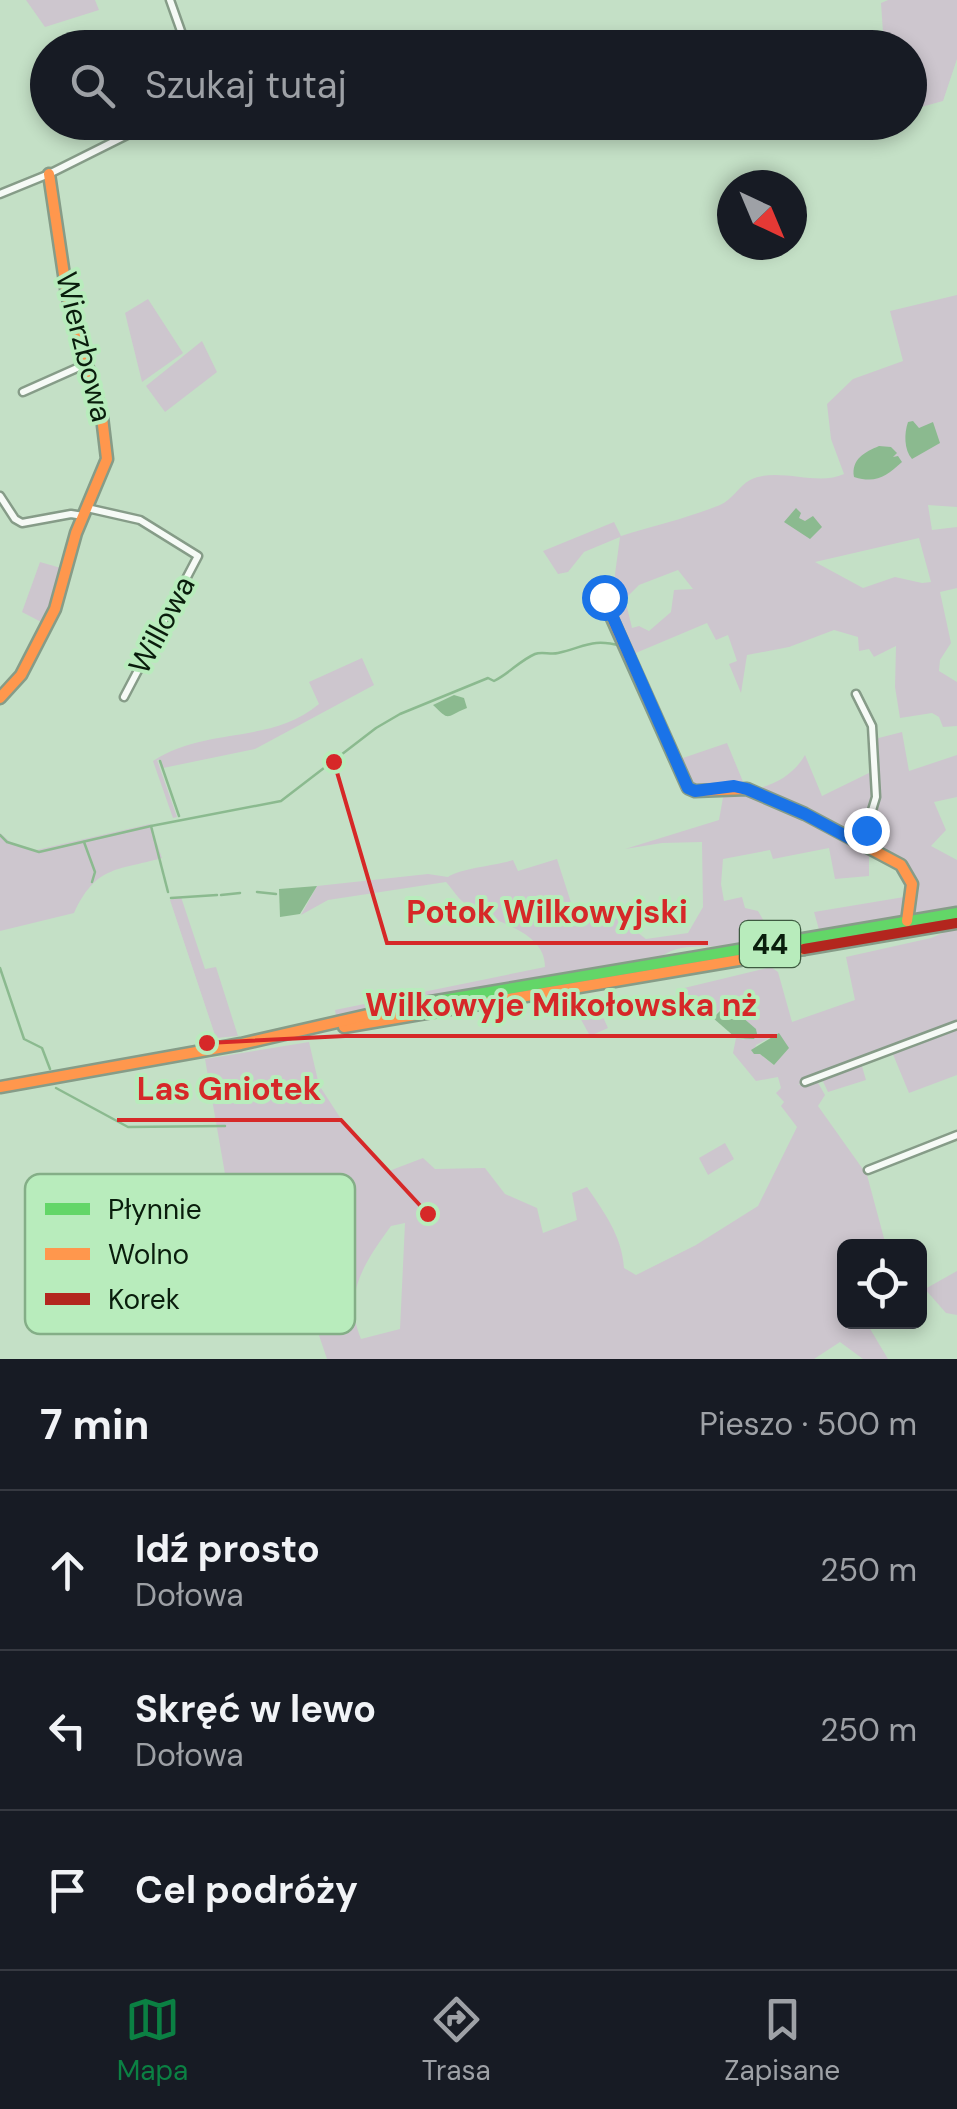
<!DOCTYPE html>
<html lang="pl">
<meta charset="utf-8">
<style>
body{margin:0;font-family:"DM Sans",sans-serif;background:#20242c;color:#f1f3f6}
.controls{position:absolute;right:30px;bottom:30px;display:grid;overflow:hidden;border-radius:15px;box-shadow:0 5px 15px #0003}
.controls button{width:90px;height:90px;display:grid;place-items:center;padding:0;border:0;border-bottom:2px solid #363941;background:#171b24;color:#f1f3f6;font:50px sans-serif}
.compass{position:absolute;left:717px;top:170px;width:90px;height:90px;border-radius:50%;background:#171b24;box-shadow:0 5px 15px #0003;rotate:136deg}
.stop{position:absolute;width:30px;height:30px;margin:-22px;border:8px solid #1a73e8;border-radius:50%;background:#fff}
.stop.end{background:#1a73e8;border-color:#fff;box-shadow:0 2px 10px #0008}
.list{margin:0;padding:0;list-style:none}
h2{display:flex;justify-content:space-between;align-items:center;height:130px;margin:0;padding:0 40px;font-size:42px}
h2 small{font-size:32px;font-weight:400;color:#9ea1a6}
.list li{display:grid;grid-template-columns:65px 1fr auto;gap:30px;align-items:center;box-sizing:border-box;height:160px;padding:0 40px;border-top:2px solid #363941}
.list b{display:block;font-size:38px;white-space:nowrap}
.list p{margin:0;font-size:32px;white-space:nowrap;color:#9ea1a6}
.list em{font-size:32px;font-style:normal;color:#9ea1a6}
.icon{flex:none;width:55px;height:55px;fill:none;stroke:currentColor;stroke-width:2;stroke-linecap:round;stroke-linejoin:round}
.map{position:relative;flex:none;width:957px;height:1359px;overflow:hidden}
.search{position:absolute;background:#171b24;box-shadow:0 5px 15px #0003;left:30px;right:30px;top:30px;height:110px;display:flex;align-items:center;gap:25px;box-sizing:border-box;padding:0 35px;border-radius:55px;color:#9ea1a6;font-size:38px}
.sheet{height:610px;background:#171b24}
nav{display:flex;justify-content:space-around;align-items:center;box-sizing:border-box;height:140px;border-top:2px solid #363941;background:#171b24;font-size:28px;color:#9ea1a6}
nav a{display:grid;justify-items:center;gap:5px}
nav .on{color:#0b8043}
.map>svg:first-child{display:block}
</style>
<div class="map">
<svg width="957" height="1359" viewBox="0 0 957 1359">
<rect width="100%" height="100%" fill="#c4e0c6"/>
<g fill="#cdc6ce" fill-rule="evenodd">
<path d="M26,0H95L99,10L45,27Z"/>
<path d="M888,0H957V59L943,101L910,110V48L884,47L881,3Z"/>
<path d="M957,295V507L928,505L932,530L957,527V588L940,592L951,643L940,660L939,671L957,682V726L943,727L939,717L932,713L900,718L895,687L896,646L874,657L869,649L859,651L858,637L834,630L789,647L747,655L741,693L729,664L737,661L728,635L716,640L707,623L631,655L624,633L618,634L613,589L620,537L584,552L568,572L558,574L543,551L614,522L621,536C653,526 688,518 720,505C732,500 739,486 750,480C778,466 817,487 844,474L831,439L827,404L853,379L903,361L890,311ZM919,538L931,582L922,583L895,577L863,588L815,562ZM678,570L693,589L674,590L671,612L649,631L639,626L632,628L625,599L639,585Z"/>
<path d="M148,299L183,353L142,382L125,313Z"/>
<path d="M202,341L217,372L165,412L146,386Z"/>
<path d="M40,562L61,568L45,624L22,612Z"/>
<path d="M362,658L374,685L255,749L163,768L161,760H157L177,817L173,818L153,761C206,726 270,745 319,704L309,682Z"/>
<path d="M902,732L909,771L957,755V797L934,802L946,830L931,846L957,860V907L910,913L904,899L900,917L820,933L814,912L904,897C913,870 890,863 869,855V876L835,879L829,848L773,859L770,850L723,859L721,884L724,901L742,897L745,908L758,911L768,928C738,962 692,934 662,956L336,1016L335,1010L545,967C545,929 492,923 468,906C459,900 453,890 446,882L328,900L301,915L317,886L428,874L448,877C460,868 495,866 513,860L518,871L557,859L575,915L620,919L646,939L688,933L703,907L702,842L662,843L625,849L719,820L724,792C757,792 788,784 805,755L822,796L871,772V740Z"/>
<path d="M727,743L744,784L693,786L680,759Z"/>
<path d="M150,824L162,858C115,871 96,866 74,913L0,931V833L9,841L32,851Z"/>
<path d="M181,897L205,969L216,967L238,1036L216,1038L170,900Z"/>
<path d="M957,927V1075L909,1093L892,1052L861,1063L866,1080L828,1092L820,1075L797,1085L817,1081L825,1095L818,1106L867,1175L885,1242L884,1246H844V1322H866L888,1359H863L840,1342L814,1359H327L304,1291L307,1274L244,1283L205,1059L309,1042L319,1085L343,1122L389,1171L423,1158L435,1169L485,1168L505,1194L537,1208L543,1233L577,1220L572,1193L587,1187C604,1212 622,1236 624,1268L636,1275L696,1245L758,1206L797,1127L781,1106L784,1102L776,1093L781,1088L778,1077L756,1081L733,1053L736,1038L745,1040L720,1009L713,1018L701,1017L676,990L771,967L778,972L792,1022L855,1000L846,957L931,938ZM779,1033L774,1065L759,1053L754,1054L756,1045ZM405,1223L400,1329L361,1339C342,1294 365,1262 391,1226Z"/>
<path d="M587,1000L596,1002L608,1028L590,1036L572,1003Z"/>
<path d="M725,1143L734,1159L708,1175L699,1158Z"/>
<path d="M957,1271V1315L946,1313L925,1289Z"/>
</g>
<g fill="#8bba8f">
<path d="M913,421L919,428L933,422L940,443L912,459C904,450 904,433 908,422Z"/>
<path d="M879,446L891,447L897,453L893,457L898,456L902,462C886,476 877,484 854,477C851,459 865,452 879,446Z"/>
<path d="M796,508L801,513L799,518L805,521L813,516L822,527L810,539L784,522Z"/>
<path d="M454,695L464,698L467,708C444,717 451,722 433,705Z"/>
<path d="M317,886L300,914L280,917L279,889Z"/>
<path d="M727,1004L756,1029L757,1034L754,1039L736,1038L713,1018Z"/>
<path d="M779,1033L789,1048L774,1065L760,1054H754L751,1050Z"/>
</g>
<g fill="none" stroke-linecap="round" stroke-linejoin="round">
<g stroke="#8bba8f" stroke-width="2.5">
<path d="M160,761L179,816"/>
<path d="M151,826L168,892"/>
<path d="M0,835L7,842L39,852L151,826L281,801L376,728L400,714L488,678L494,681C510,673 519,661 535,654C542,651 550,655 558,653C585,647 592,638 621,646"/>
<path d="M84,842L95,872L92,882"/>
<path d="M257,892L276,894"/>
<path d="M221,895L240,893"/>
<path d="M171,898L217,895"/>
<path d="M0,968L24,1039L42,1048L50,1069"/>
<path d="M56,1088L128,1127L225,1126"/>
</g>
<defs>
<g id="street">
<path d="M170,0L187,48"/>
<path d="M0,194L49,174L153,122"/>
<path d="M23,392L86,364"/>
<path d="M0,496L15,519L22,523L71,514L83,516"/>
<path d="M87,508L140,520L198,556L124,697"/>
<path d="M856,694L872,726L876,797L866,830V847"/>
<path d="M805,1082L957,1025"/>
<path d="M868,1170L957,1135"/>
</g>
<path id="fast" d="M407,1006L957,913"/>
<g id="slow">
<path d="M597,585L688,788L695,791L747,789L805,814L901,865L912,884L907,921"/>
<path d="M0,698L21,675L55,609L76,533L107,459L102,417L67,295L49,174"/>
<path d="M344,1027L804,949"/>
<path d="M0,1087L241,1044L407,1006"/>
</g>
<path id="jam" d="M804,949L957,923"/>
</defs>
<use href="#street" stroke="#869c88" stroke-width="11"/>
<use href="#fast" stroke="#869c88" stroke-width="15"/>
<use href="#slow" stroke="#869c88" stroke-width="15"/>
<use href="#jam" stroke="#869c88" stroke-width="15"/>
<use href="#street" stroke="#f6faf6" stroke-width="6"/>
<use href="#fast" stroke="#63d668" stroke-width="10"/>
<use href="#slow" stroke="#ff974d" stroke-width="10"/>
<use href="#jam" stroke="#b3261e" stroke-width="10"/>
</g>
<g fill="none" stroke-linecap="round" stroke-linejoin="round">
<path stroke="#1a73e8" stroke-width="12" d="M604,597L688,788L695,791L734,786L747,789L805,814L866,847V830"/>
</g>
<g text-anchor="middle" stroke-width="8" stroke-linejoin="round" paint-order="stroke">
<rect fill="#b8ecbc" stroke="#3e5b41" stroke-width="2.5" x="740" y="921" width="60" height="46" rx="8"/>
<g font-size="28" font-weight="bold" fill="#091d0c">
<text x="770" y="954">44</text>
</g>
<g font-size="30" fill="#091d0c" stroke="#b8ecbc">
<text transform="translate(84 347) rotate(76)" y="10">Wierzbowa</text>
<text transform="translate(162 625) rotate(-62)" y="10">Willowa</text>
</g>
</g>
<rect x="25" y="1174" width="330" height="160" rx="15" fill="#b8ecbc" stroke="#84ae87" stroke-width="2.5"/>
<rect x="45" y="1203" width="45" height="12" fill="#63d668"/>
<rect x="45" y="1248" width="45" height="12" fill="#ff974d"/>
<rect x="45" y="1293" width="45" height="12" fill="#b3261e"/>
<g font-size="28" fill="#091d0c">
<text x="108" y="1219">Płynnie</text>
<text x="108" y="1264">Wolno</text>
<text x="108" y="1309">Korek</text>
</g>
<path fill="none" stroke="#d62828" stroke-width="4" d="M334 762L387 943H708M207 1043L345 1036H777M428 1214L341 1120H117"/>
<g fill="#d62828" stroke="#b8ecbc" stroke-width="4">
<circle cx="334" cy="762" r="10"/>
<circle cx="207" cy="1043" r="10"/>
<circle cx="428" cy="1214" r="10"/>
</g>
<g font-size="32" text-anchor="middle" font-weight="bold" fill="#d62828" stroke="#b8ecbc" stroke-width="8" stroke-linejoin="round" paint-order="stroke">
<text x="547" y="923">Potok Wilkowyjski</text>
<text x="561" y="1016">Wilkowyje Mikołowska nż</text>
<text x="229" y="1100">Las Gniotek</text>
</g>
</svg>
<div class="controls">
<button><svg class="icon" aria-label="locate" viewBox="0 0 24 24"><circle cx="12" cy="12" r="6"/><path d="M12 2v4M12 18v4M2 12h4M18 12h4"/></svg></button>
</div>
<svg class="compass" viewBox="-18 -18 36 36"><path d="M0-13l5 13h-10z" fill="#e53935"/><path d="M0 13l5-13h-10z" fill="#9ea1a6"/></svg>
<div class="stop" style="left:604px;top:597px"></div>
<div class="stop end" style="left:866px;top:830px"></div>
<div class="search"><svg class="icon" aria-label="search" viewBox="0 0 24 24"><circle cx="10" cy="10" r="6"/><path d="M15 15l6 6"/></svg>Szukaj tutaj</div>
</div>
<section class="sheet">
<h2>7 min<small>Pieszo · 500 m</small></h2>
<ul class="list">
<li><svg class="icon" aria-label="ahead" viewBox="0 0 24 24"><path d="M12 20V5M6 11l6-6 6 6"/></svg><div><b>Idź prosto</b><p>Dołowa</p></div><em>250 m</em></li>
<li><svg class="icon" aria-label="left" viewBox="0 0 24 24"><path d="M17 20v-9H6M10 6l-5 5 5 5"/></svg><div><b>Skręć w lewo</b><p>Dołowa</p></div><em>250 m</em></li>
<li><svg class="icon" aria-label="arrive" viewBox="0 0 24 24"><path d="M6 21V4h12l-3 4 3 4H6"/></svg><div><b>Cel podróży</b></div></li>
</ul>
</section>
<nav>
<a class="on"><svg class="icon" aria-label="map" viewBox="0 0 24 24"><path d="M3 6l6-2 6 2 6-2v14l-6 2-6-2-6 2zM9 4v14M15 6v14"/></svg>Mapa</a>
<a><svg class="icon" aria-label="directions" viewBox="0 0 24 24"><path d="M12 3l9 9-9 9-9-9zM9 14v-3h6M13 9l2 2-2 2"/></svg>Trasa</a>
<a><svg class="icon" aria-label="saved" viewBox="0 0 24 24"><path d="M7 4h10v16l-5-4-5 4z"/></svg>Zapisane</a>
</nav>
